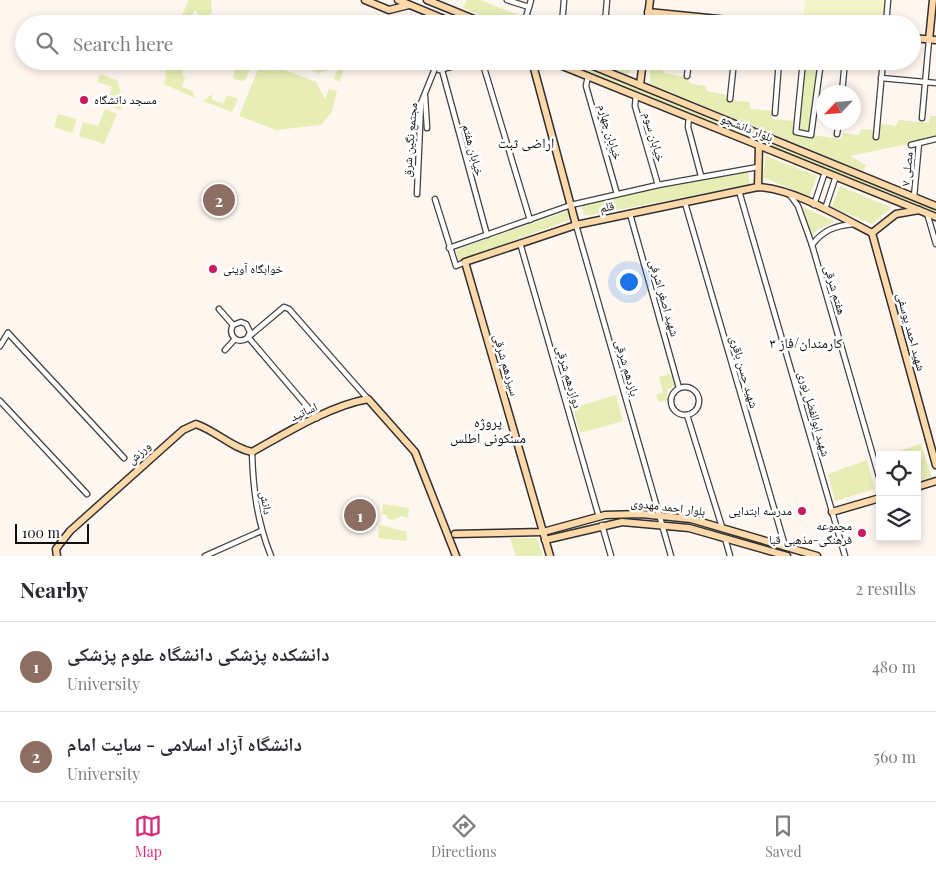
<!DOCTYPE html>
<meta charset="utf-8">
<style>
body{margin:0;font-family:"Playfair Display","Noto Naskh Arabic",serif;background:#f2f2f3;color:#2b2b33}
.controls{position:absolute;right:15px;bottom:15px;display:grid;overflow:hidden;border-radius:0px;box-shadow:0 2px 8px #0003}
.controls button{width:45px;height:45px;display:grid;place-items:center;padding:0;border:0;border-bottom:1px solid #e1e1e2;background:#fff;color:#2b2b33;font:25px sans-serif}
.compass{position:absolute;left:816px;top:85px;width:45px;height:45px;border-radius:50%;background:#fff;box-shadow:0 2px 8px #0003;rotate:244deg}
.scale{position:absolute;left:15px;bottom:12px;width:74px;box-sizing:border-box;padding-left:5px;border:2px solid #0e0e0e;border-top:0;font-size:14px;line-height:18px;white-space:nowrap;color:#0e0e0e;-webkit-text-stroke:4px #fff;paint-order:stroke}
.you{position:absolute;left:628px;top:281px;width:18px;height:18px;margin:-12px;border:4px solid #fff;border-radius:50%;background:#1a73e8;box-shadow:0 0 0 8px #1a73e833}
.badge{display:grid;place-items:center;width:32px;height:32px;border-radius:50%;background:#db2777;color:#fff;font-size:16px;font-weight:700}
.pin{position:absolute;translate:-50% -50%;border:2px solid #fff;box-shadow:0 1px 5px #0006}
.list{margin:0;padding:0;list-style:none}
h2{display:flex;justify-content:space-between;align-items:center;height:65px;margin:0;padding:0 20px;font-size:21px}
h2 small{font-size:16px;font-weight:400;color:#7c7c81}
.list li{display:grid;grid-template-columns:32px 1fr auto;gap:15px;align-items:center;box-sizing:border-box;height:90px;padding:0 20px;border-top:1px solid #e1e1e2}
.list b{display:block;font-size:19px;white-space:nowrap}
.list p{margin:0;font-size:16px;white-space:nowrap;color:#7c7c81}
.list em{font-size:16px;font-style:normal;color:#7c7c81}
.icon{flex:none;width:28px;height:28px;fill:none;stroke:currentColor;stroke-width:2;stroke-linecap:round;stroke-linejoin:round}
.map{position:relative;flex:none;width:936px;height:556px;overflow:hidden}
.search{position:absolute;background:#fff;box-shadow:0 2px 8px #0003;left:15px;right:15px;top:15px;height:55px;display:flex;align-items:center;gap:12px;box-sizing:border-box;padding:0 18px;border-radius:28px;color:#7c7c81;font-size:19px}
.sheet{height:245px;background:#fff}
nav{display:flex;justify-content:space-around;align-items:center;box-sizing:border-box;height:70px;border-top:1px solid #e1e1e2;background:#fff;font-size:14px;color:#7c7c81}
nav a{display:grid;justify-items:center;gap:2px}
nav .on{color:#db2777}
.map>svg:first-child{display:block}
</style>
<div class="map">
<svg width="936" height="556" viewBox="0 0 936 556">
<rect width="100%" height="100%" fill="#fff7ef"/>
<g fill="#e6edb5">
<path d="M189,0H211L212,11L208,19L211,24H206L195,10L189,20L181,17Z"/>
<path d="M467,0H480L541,24H502L463,8Z"/>
<path d="M163,61H176L184,65L182,76L185,77L182,87L193,91L195,98L164,84C167,75 166,69 163,61Z"/>
<path d="M233,61L253,64L245,80L240,81L233,78L235,71L231,68Z"/>
<path d="M316,61H345L340,82L334,79L338,68L318,73L310,70L312,64H316Z"/>
<path d="M561,61H568L923,204L936,209V212Z"/>
<path d="M592,61H635L634,66L627,75Z"/>
<path d="M806,61H818L809,131L799,130Z"/>
<path d="M272,65L316,82L325,99L329,89L337,91L332,112L321,125L276,130L239,116L259,67L268,71Z"/>
<path d="M650,67L662,68L664,73L684,77L692,84L706,86L707,91L727,95L726,100L750,102V109L772,111V119L794,121V132L796,133L841,139L843,133L859,135L861,129L879,130L881,124L896,126L899,120L929,123L930,116H936V138L850,156L866,165L863,171L650,84Z"/>
<path d="M100,74L117,80L122,97L124,98L121,110L106,105L112,87L97,82Z"/>
<path d="M213,94L211,99L223,104L227,95L238,99L232,112L203,101Z"/>
<path d="M105,109L117,114L104,144L79,136L83,122L98,126Z"/>
<path d="M58,114L77,119L72,133L54,127Z"/>
<path d="M766,156L817,176L809,197L763,177Z"/>
<path d="M748,172L750,185L585,216L581,206L613,197Z"/>
<path d="M840,186L890,207L891,208L872,224L832,207Z"/>
<path d="M803,207L834,221L833,223L818,229L813,235H809Z"/>
<path d="M568,211L569,220L459,261L455,250Z"/>
<path d="M670,374L675,386L667,390L668,400L659,402L656,395L663,392L659,377Z"/>
<path d="M616,395L623,421L580,433L573,408Z"/>
<path d="M921,444L932,477L917,481V455H886Z"/>
<path d="M867,460L875,489L835,501L828,474Z"/>
<path d="M383,504L409,508L408,518L401,516L393,520L387,518V515L382,514Z"/>
<path d="M379,525C389,526 397,531 406,531L407,541L378,538Z"/>
<path d="M510,538H537L543,556H516Z"/>
</g>
<path fill="#f4f4c8" d="M805,0H892L889,24H852L803,19Z"/>
<g fill="none" stroke-linecap="round" stroke-linejoin="round">
<defs>
<g id="street">
<path d="M507,0L529,7"/>
<path d="M524,24L531,0"/>
<path d="M562,24L564,0"/>
<path d="M605,24L607,0"/>
<path d="M886,24L888,0"/>
<path d="M482,61L530,220"/>
<path d="M803,61L796,132L811,135L821,61"/>
<path d="M439,70L473,61"/>
<path d="M442,70L487,235"/>
<path d="M588,76L586,86L617,194"/>
<path d="M687,76L689,61"/>
<path d="M881,78L936,83"/>
<path d="M842,92L845,61"/>
<path d="M636,95L635,106L658,185"/>
<path d="M425,96L427,128"/>
<path d="M730,99L734,61"/>
<path d="M775,113L779,61"/>
<path d="M689,117L688,127L701,176"/>
<path d="M922,118L929,40"/>
<path d="M837,134L839,122"/>
<path d="M876,137L883,61"/>
<path d="M911,145L936,139"/>
<path d="M739,191L845,556"/>
<path d="M417,194L421,103L438,61"/>
<path d="M790,195L798,206L812,245L880,480"/>
<path d="M914,197L919,143"/>
<path d="M435,199L456,266L465,262"/>
<path d="M685,203L785,546"/>
<path d="M814,205L825,172"/>
<path d="M825,209L836,176"/>
<path d="M927,213L936,244"/>
<path d="M630,214L679,388"/>
<path d="M576,225L671,556"/>
<path d="M520,243L599,517"/>
<path d="M812,245C823,230 835,226 853,224"/>
<path d="M449,248L571,205L658,185L758,167"/>
<path d="M219,309L233,325"/>
<path d="M8,333L124,458"/>
<path d="M248,337L250,332L246,324L241,322L233,325C228,335 236,344 246,339L284,307L289,309L368,399"/>
<path d="M248,337L317,418"/>
<path d="M0,346L8,333"/>
<path d="M225,350L235,339"/>
<circle cx="685" cy="401" r="14"/>
<path d="M0,401L87,494"/>
<path d="M687,415L722,527"/>
<path d="M252,452C253,489 257,521 271,556"/>
<path d="M602,525L611,556"/>
<path d="M725,538L730,556"/>
<path d="M205,556L261,531"/>
</g>
<g id="secondary">
<path d="M365,0L389,10L409,5"/>
<path d="M398,0L456,24"/>
<path d="M427,0L486,24"/>
<path d="M648,12L769,24"/>
<path d="M647,24L650,0"/>
<path d="M912,38L936,40"/>
<path d="M929,40L933,0"/>
<path d="M532,61L576,225"/>
<path d="M550,61L936,217"/>
<path d="M581,61L936,206"/>
<path d="M640,85L643,61"/>
<path d="M758,187L759,145"/>
<path d="M872,233L936,465"/>
<path d="M872,233L896,214L919,210"/>
<path d="M917,487L936,481"/>
<path d="M832,512L880,498"/>
<path d="M455,534L543,532L605,515L641,514L691,519L817,556"/>
<path d="M545,540L622,522L689,528L787,556"/>
<path d="M57,556L56,549L70,531L183,430L196,424C216,431 232,448 252,452C286,433 329,406 368,399L415,452L456,556"/>
<path d="M550,556L465,262L576,225L758,187C794,189 839,216 872,233"/>
</g>
</defs>
<use href="#street" stroke="#414141" stroke-width="7"/>
<use href="#secondary" stroke="#303030" stroke-width="9"/>
<use href="#street" stroke="#fff" stroke-width="4.5"/>
<use href="#secondary" stroke="#ffd9aa" stroke-width="6"/>
</g>
<g fill="#cb195f" stroke="#fff" stroke-width="2">
<circle cx="84" cy="100" r="5"/>
<circle cx="213" cy="269" r="5"/>
<circle cx="802" cy="511" r="5"/>
<circle cx="862" cy="533" r="5"/>
</g>
<g text-anchor="middle" stroke-width="5" stroke-linejoin="round" paint-order="stroke">
<g font-size="12" fill="#0e0e0e" stroke="#fff" text-anchor="start">
<text x="94" y="104">مسجد دانشگاه</text>
<text x="223" y="273">خوابگاه آوینی</text>
<text x="792" y="515" text-anchor="end">مدرسه ابتدایی</text>
<text x="852" y="530" text-anchor="end">مجموعه<tspan x="852" dy="14">فرهنگی-مذهبی قبا</tspan></text>
</g>
<g font-size="12" fill="#0e0e0e" stroke="#fff">
<text transform="translate(747 128) rotate(22)" y="4">بلوار دانشجو</text>
<text transform="translate(610 132) rotate(74)" y="4">خیابان چهارم</text>
<text transform="translate(654 137) rotate(74)" y="4">خیابان سوم</text>
<text transform="translate(410 140) rotate(-85)" y="4">مجتمع نگین شرق</text>
<text transform="translate(473 150) rotate(75)" y="4">خیابان هفتم</text>
<text transform="translate(907 169) rotate(-84)" y="4">مصلی ۷</text>
<text transform="translate(607 207) rotate(-12)" y="4">قلم</text>
<text transform="translate(835 290) rotate(74)" y="4">هفتم شرقی</text>
<text transform="translate(664 298) rotate(74)" y="4">شهید اصغر اشرفی</text>
<text transform="translate(911 332) rotate(75)" y="4">شهید احمد یوسفی</text>
<text transform="translate(506 365) rotate(74)" y="4">سیزدهم شرقی</text>
<text transform="translate(627 368) rotate(74)" y="4">یازدهم شرقی</text>
<text transform="translate(744 372) rotate(74)" y="4">شهید حسن باقری</text>
<text transform="translate(569 377) rotate(74)" y="4">دوازدهم شرقی</text>
<text transform="translate(304 412) rotate(-25)" y="4">اساتید</text>
<text transform="translate(814 414) rotate(74)" y="4">شهید ابوالفضل نوری</text>
<text transform="translate(139 453) rotate(-42)" y="4">ورزش</text>
<text transform="translate(266 503) rotate(80)" y="4">دانش</text>
<text transform="translate(668 507) rotate(7)" y="4">بلوار احمد مهدوی</text>
</g>
<g font-size="14" fill="#0e0e0e" stroke="#fff">
<text x="526" y="148">اراضی ثبت</text>
<text x="806" y="348">کارمندان/فاز ۳</text>
<text x="488" y="427">پروژه<tspan x="488" dy="16">مسکونی اطلس</tspan></text>
</g>
</g>
</svg>
<div class="controls">
<button><svg class="icon" aria-label="locate" viewBox="0 0 24 24"><circle cx="12" cy="12" r="6"/><path d="M12 2v4M12 18v4M2 12h4M18 12h4"/></svg></button>
<button><svg class="icon" aria-label="layers" viewBox="0 0 24 24"><path d="M12 4l9 5-9 5-9-5zM3 14l9 5 9-5"/></svg></button>
</div>
<svg class="compass" viewBox="-18 -18 36 36"><path d="M0-13l5 13h-10z" fill="#e53935"/><path d="M0 13l5-13h-10z" fill="#7c7c81"/></svg>
<div class="scale">100 m</div>
<div class="you"></div>
<div class="pin badge" style="left:360px;top:515px;background:#8d6e63">1</div>
<div class="pin badge" style="left:219px;top:200px;background:#8d6e63">2</div>
<div class="search"><svg class="icon" aria-label="search" viewBox="0 0 24 24"><circle cx="10" cy="10" r="6"/><path d="M15 15l6 6"/></svg>Search here</div>
</div>
<section class="sheet">
<h2>Nearby<small>2 results</small></h2>
<ul class="list">
<li><span class="badge" style="background:#8d6e63">1</span><div><b>دانشکده پزشکی دانشگاه علوم پزشکی</b><p>University</p></div><em>480 m</em></li>
<li><span class="badge" style="background:#8d6e63">2</span><div><b>دانشگاه آزاد اسلامی - سایت امام</b><p>University</p></div><em>560 m</em></li>
</ul>
</section>
<nav>
<a class="on"><svg class="icon" aria-label="map" viewBox="0 0 24 24"><path d="M3 6l6-2 6 2 6-2v14l-6 2-6-2-6 2zM9 4v14M15 6v14"/></svg>Map</a>
<a><svg class="icon" aria-label="directions" viewBox="0 0 24 24"><path d="M12 3l9 9-9 9-9-9zM9 14v-3h6M13 9l2 2-2 2"/></svg>Directions</a>
<a><svg class="icon" aria-label="saved" viewBox="0 0 24 24"><path d="M7 4h10v16l-5-4-5 4z"/></svg>Saved</a>
</nav>
